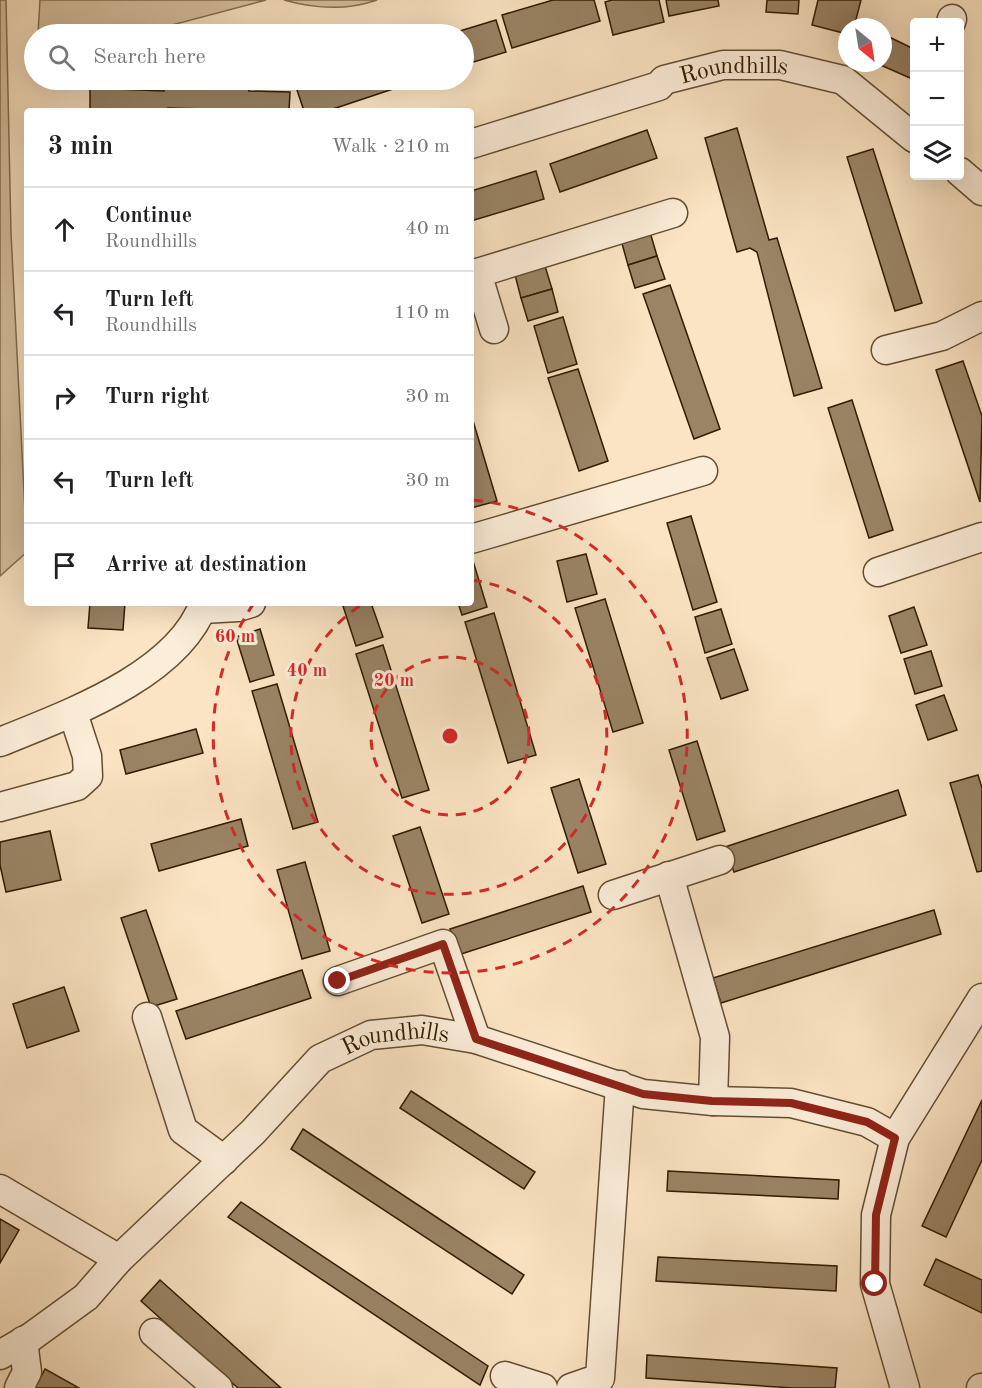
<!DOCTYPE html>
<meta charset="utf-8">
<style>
body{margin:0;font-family:"Old Standard TT",serif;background:#f2f2f2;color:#202124}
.controls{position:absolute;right:18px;top:18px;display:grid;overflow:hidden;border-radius:6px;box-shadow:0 6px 24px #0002}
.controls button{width:54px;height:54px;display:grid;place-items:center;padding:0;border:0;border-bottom:2px solid #e0e0e0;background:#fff;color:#202124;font:30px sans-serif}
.compass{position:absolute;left:838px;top:18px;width:54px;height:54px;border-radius:50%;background:#fff;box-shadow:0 6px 24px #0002;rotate:150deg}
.stop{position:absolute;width:18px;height:18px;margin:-14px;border:4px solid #8f2418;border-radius:50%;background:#fff}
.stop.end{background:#8f2418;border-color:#fff;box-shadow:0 2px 6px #0008}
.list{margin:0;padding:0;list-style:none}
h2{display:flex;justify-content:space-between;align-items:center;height:78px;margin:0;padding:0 24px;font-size:26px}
h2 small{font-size:20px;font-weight:400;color:#757577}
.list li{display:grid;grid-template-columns:39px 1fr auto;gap:18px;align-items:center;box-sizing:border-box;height:84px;padding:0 24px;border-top:2px solid #e0e0e0}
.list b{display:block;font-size:22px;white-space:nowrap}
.list p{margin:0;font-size:20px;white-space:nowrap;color:#757577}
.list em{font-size:20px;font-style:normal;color:#757577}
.icon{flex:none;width:33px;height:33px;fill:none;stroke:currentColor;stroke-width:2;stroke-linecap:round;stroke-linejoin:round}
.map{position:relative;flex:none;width:982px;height:1388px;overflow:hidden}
.search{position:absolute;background:#fff;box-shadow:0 6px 24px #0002;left:24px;top:24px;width:450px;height:66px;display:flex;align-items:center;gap:15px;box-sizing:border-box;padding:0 21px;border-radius:33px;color:#757577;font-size:22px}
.panel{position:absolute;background:#fff;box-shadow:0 6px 24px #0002;left:24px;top:108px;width:450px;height:498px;border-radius:6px}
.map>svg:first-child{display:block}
</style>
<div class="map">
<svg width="982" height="1388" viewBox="0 0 982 1388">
<rect width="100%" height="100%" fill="#fbe4c3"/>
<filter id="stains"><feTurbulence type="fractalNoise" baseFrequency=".00333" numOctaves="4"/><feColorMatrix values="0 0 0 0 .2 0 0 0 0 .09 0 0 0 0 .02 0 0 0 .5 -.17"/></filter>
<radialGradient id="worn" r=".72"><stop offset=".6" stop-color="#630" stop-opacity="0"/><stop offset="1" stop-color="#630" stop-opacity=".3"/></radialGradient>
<g fill="#d8c2a2" stroke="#846f51" stroke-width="1.5">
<path d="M0,0H6L11,233L27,552L0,576Z"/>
<path d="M40,0H266L138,34H38Z"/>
<path d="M284,0H377C346,11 316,9 284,0Z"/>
</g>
<g fill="#9a8465" stroke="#301c00" stroke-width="1.5">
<path d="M553,0H594L600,21L512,48L502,15Z"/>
<path d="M612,0H659L664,22L613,35L605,2Z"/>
<path d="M666,0H718L719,6L669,16Z"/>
<path d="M767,0H799L798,14L766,12Z"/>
<path d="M818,0H861L854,27H847V34L812,25Z"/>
<path d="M496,20L506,52L464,65V34H450Z"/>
<path d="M883,34L914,49V67L910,78L876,63H883Z"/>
<path d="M165,80H249V91L290,92L289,111L168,108V111H90V88L164,91Z"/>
<path d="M308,80H390L393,89L327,111H304L295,84Z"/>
<path d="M397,80H418L399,85Z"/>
<path d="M737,128L769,240L777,238L822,388L794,396L757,252L750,248L737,252L705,138Z"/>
<path d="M647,130L657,158L560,192L550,164Z"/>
<path d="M873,149L922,303L895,311L847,157Z"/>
<path d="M536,171L544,199L471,221V191Z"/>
<path d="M650,232L657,256L628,265L621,240Z"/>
<path d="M657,256L665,279L635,288L628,265Z"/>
<path d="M545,266L552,289L521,298L515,275Z"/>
<path d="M670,285L720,429L694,439L643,294Z"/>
<path d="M552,289L558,312L528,321L521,298Z"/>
<path d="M563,317L577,364L548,373L534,326Z"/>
<path d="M963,361L982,416L980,502L936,370Z"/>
<path d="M578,369L608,461L579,471L548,378Z"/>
<path d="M852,400L893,530L869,538L828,408Z"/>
<path d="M471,414L497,501L471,508Z"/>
<path d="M691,516L717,602L693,610L667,523Z"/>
<path d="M586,554L597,594L567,602L557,561Z"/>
<path d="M473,561L487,607L462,615L458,603H471Z"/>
<path d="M605,599L643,723L613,732L575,608Z"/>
<path d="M90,603H125L123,630L88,628Z"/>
<path d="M342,603H371L383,637L356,646Z"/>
<path d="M914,607L927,645L901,653L889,616Z"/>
<path d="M721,609L732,644L705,653L695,617Z"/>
<path d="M494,613L536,755L508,763L465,622Z"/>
<path d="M260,629L274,675L250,682L236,637Z"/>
<path d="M383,645L429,790L402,798L356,654Z"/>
<path d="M734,649L748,690L721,699L707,658Z"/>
<path d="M931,651L942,686L915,694L904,659Z"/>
<path d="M277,684L318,822L293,829L252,691Z"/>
<path d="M944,695L957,730L928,740L916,705Z"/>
<path d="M196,729L203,753L126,774L120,750Z"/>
<path d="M697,741L725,831L697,840L669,750Z"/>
<path d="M978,775L982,788V871L977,872L950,783Z"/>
<path d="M579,779L606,864L578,873L551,788Z"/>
<path d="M898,790L906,815L734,872L725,847Z"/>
<path d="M241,819L248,846L159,871L151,844Z"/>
<path d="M420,827L449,914L422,923L393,836Z"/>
<path d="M50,831L61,880L6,892L0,865V842Z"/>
<path d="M305,862L330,951L302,959L277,870Z"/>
<path d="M583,886L591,912L458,955L450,929Z"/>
<path d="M146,910L177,999L151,1007L121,918Z"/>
<path d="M934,910L941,934L721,1003L713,978Z"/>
<path d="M302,970L311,998L186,1039L176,1011Z"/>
<path d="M64,987L79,1031L27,1048L13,1004Z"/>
<path d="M411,1091L535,1172L524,1189L400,1108Z"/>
<path d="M982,1100V1160L946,1237L922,1226Z"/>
<path d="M303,1129L524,1275L512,1294L291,1149Z"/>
<path d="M668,1171L839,1180L838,1199L667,1191Z"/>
<path d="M241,1202L488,1366L480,1385L228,1217Z"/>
<path d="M0,1219L19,1230L0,1263Z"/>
<path d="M658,1257L837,1266L836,1291L656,1281Z"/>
<path d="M936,1259L982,1280V1313L924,1285Z"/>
<path d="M160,1280L281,1388H238L141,1301Z"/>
<path d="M647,1355L837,1368L835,1388H793L646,1378Z"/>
<path d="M45,1369L79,1388H35Z"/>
</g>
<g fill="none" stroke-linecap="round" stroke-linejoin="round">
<defs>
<g id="minor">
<path d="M951,22L952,19"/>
<path id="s1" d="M471,144L659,86L664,80L723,65H780L843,80L914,138"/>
<path d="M960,172L982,191"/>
<path d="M477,273L494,329"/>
<path d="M471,275L673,213"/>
<path d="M886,350L942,336L982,316"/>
<path d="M471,539L703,471"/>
<path d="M878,572L982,537"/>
<path d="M202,609L238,607L251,603"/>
<path d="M0,742C66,715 178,676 204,603"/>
<path d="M0,807L77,786L88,776L87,756L73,713"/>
<path d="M669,876L715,1037L713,1101"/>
<path d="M613,895L720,860"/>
<path d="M338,981L443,944L476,1039"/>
<path d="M147,1017L183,1130L224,1160"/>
<path d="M0,1189L119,1259"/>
<path d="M154,1333L218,1388"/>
<path id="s2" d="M0,1355L31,1337L86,1297L119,1259L253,1132L320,1059L371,1035L422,1030L476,1039L643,1094L713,1101L791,1103L867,1122L895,1138"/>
<path d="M505,1376L543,1388"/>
<path d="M19,1388L27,1372L23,1341"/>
<path d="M571,1388L600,1378L620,1085"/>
<path d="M905,1388L875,1284L876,1215L895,1138L982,998"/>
<path d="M981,1388H982"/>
</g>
</defs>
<use href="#minor" stroke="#634e31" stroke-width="31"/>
<use href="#minor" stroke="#fcedd8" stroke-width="28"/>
</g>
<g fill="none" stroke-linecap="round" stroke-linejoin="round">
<path stroke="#8f2418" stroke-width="8" d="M338,981L443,944L476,1039L643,1094L712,1101L791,1103L867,1122L895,1138L876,1215L875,1284"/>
</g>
<g fill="none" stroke="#d62828" stroke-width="3" stroke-dasharray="10 8">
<circle cx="450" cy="736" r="79"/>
<path d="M472 580A158 158 0 1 1 364 603"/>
<path d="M473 500A237 237 0 1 1 254 603"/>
</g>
<g text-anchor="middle" stroke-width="6" stroke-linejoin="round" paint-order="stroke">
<g font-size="24" fill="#301c00" stroke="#fcedd8">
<text dy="8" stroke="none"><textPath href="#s1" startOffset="276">Roundhills</textPath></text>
<text dy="8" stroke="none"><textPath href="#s2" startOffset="518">Roundhills</textPath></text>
</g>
</g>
<circle cx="450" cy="736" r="9" fill="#d62828" stroke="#fcedd8" stroke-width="3"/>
<g font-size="18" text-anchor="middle" font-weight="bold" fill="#d62828" stroke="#fcedd8" stroke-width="6" stroke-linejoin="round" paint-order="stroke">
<text x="235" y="642">60 m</text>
<text x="307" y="676">40 m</text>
<text x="394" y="686">20 m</text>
</g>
<rect width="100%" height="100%" filter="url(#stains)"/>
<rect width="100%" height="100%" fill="url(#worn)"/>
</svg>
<div class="controls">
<button>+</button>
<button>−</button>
<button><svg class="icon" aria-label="layers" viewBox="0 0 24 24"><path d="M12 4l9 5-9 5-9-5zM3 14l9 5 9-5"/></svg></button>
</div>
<svg class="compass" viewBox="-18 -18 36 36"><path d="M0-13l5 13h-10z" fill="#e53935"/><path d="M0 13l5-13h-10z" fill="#757577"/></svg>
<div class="stop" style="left:875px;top:1284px"></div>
<div class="stop end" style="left:338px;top:981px"></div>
<div class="search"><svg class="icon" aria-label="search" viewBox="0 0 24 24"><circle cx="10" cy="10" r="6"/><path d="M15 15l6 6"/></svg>Search here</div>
<section class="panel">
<h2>3 min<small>Walk · 210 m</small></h2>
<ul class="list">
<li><svg class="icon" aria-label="ahead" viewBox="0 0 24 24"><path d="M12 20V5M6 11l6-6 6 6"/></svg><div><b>Continue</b><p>Roundhills</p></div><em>40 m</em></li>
<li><svg class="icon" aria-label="left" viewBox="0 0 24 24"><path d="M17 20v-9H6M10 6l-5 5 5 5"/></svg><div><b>Turn left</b><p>Roundhills</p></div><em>110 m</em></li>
<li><svg class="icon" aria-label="right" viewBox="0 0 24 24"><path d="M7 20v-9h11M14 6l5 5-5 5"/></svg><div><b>Turn right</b></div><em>30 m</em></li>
<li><svg class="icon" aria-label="left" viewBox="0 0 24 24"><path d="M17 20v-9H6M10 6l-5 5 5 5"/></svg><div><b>Turn left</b></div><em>30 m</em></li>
<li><svg class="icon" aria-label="arrive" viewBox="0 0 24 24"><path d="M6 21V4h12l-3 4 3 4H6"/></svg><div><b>Arrive at destination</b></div></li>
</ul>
</section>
</div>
